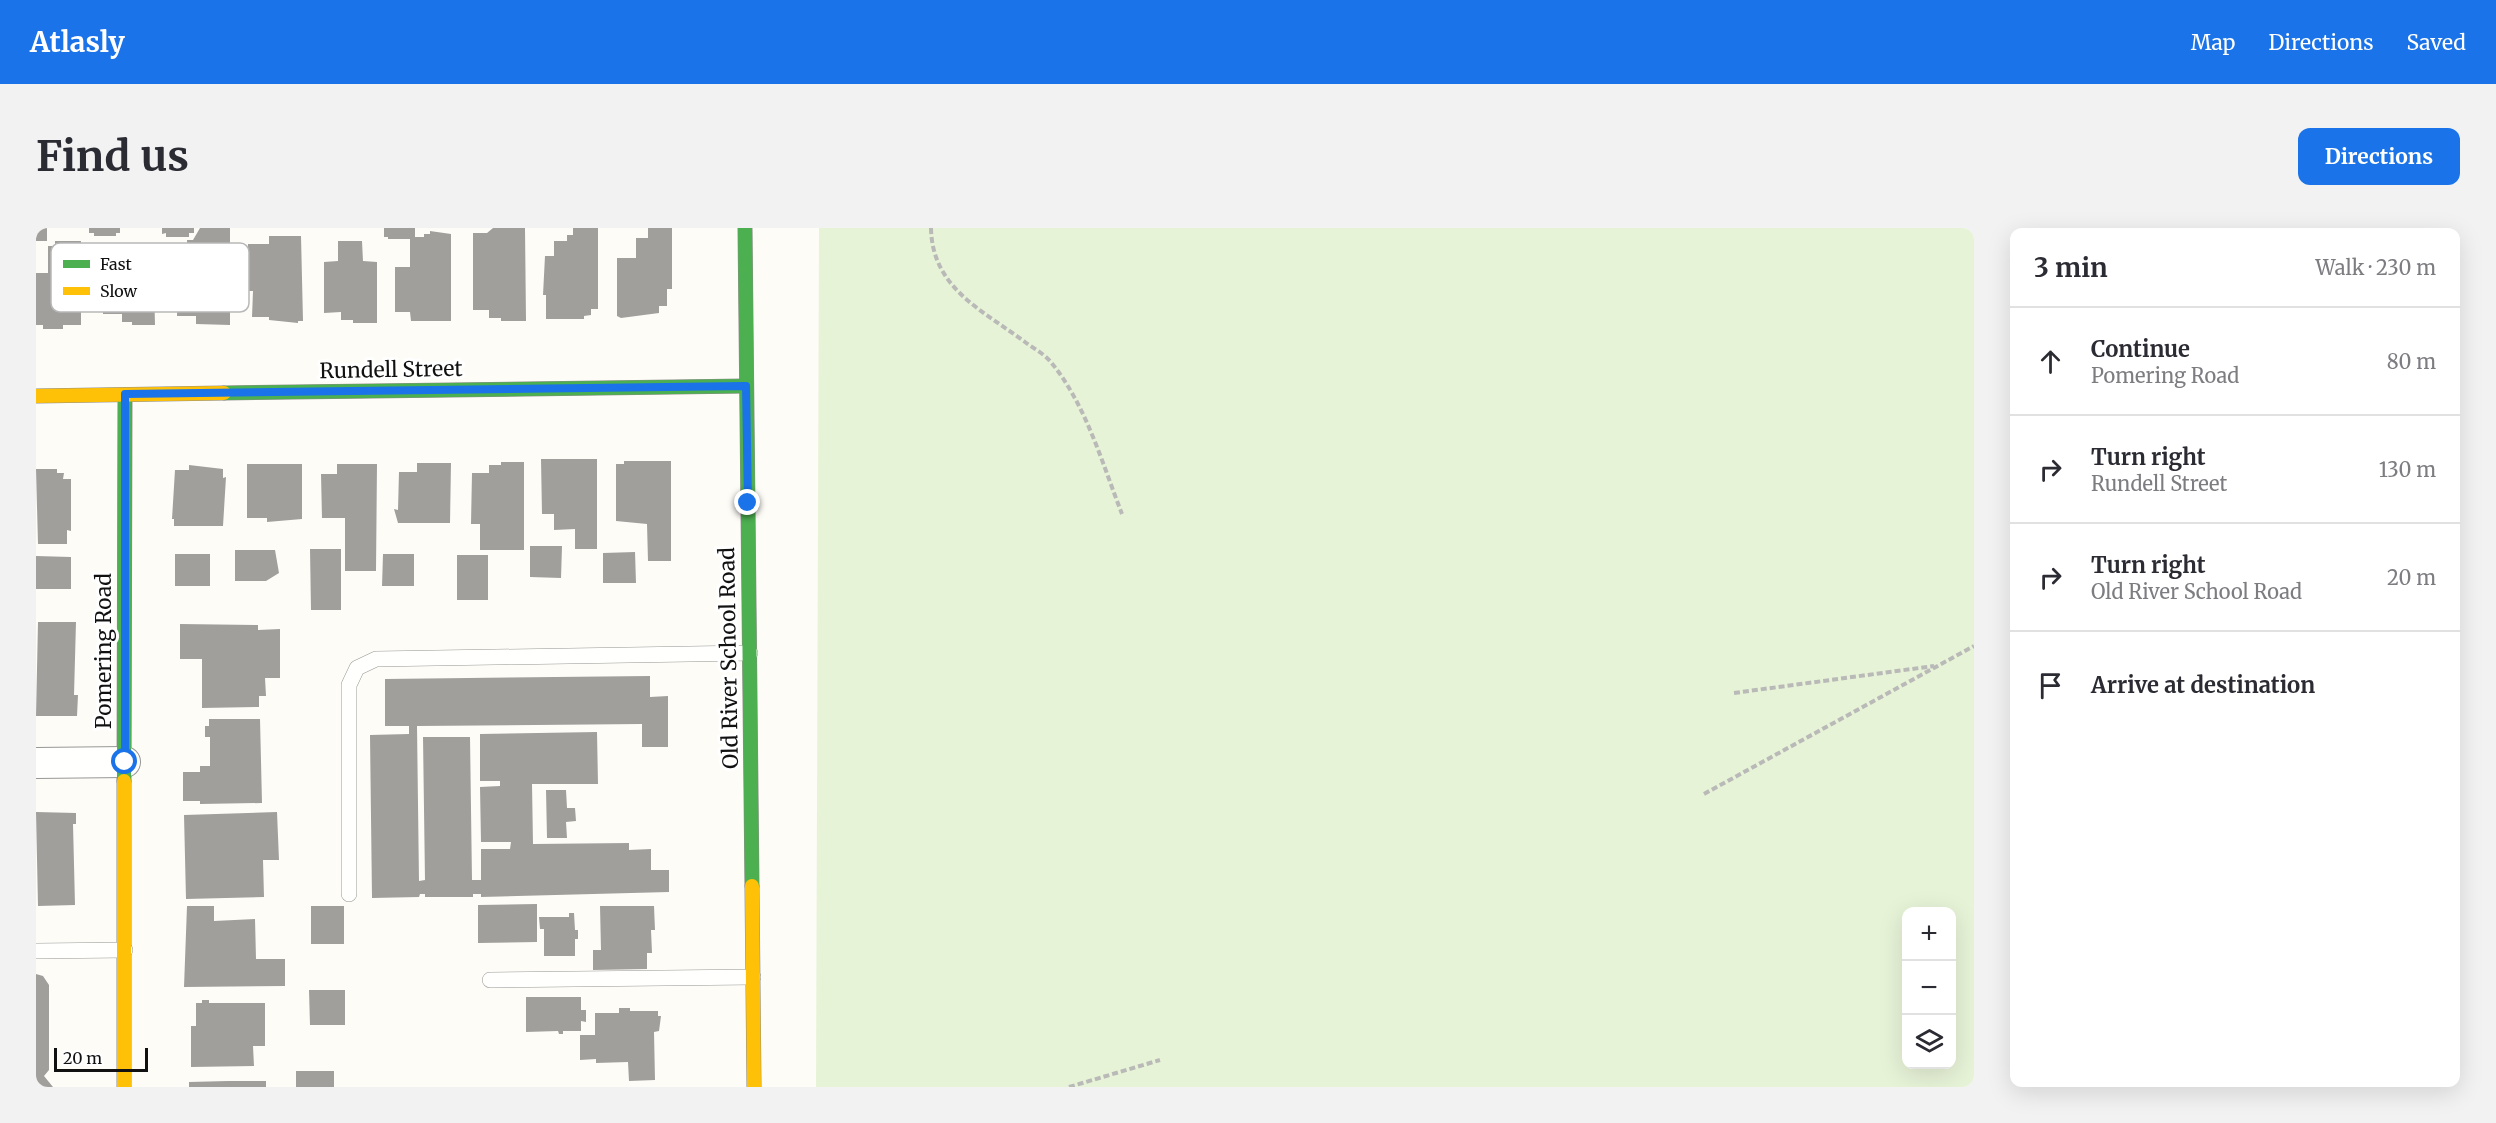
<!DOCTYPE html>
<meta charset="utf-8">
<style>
body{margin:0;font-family:Merriweather,serif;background:#f2f2f3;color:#2b2b33}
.controls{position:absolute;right:18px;bottom:18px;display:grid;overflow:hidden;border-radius:12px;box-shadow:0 6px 24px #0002}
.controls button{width:54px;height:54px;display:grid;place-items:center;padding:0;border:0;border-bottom:2px solid #e1e1e2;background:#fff;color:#2b2b33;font:30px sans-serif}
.scale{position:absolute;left:18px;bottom:15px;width:94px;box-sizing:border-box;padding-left:6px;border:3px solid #111;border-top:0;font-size:16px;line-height:21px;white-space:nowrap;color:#111;-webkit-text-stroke:4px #fff;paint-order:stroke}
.stop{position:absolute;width:18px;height:18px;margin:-14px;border:4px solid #1a73e8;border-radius:50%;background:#fff}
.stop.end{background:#1a73e8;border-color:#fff;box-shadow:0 2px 6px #0008}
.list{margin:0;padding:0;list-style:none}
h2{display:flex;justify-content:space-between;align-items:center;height:78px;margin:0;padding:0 24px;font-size:26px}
h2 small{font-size:20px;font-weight:400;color:#7c7c81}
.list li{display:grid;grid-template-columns:39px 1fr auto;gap:18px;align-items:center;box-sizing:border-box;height:108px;padding:0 24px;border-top:2px solid #e1e1e2}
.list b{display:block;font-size:22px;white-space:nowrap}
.list p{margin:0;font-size:20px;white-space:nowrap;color:#7c7c81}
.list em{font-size:20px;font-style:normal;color:#7c7c81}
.icon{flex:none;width:33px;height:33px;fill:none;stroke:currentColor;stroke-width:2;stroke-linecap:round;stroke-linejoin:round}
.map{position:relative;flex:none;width:1938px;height:859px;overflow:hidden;border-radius:12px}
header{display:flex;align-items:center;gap:36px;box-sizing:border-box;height:84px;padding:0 30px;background:#1a73e8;color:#fff}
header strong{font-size:28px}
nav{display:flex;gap:33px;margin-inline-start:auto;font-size:21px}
.intro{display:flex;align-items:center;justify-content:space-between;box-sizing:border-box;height:144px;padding:0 36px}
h1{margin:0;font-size:42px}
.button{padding:15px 27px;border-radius:12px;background:#1a73e8;color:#fff;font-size:21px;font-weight:700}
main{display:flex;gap:36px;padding:0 36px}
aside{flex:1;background:#fff;border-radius:12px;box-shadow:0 6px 24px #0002}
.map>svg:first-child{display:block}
</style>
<header>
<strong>Atlasly</strong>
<nav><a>Map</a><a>Directions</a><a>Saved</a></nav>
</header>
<div class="intro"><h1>Find us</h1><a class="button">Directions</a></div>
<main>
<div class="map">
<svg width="1938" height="859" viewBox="0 0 1938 859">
<rect width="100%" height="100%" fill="#fdfcf7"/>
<path fill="#e7f3d7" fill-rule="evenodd" d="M783,0H1938V859H780ZM1870,684H1916V836H1870Z"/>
<g fill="#a19f9c">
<rect x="0" y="0" width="11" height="13"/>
<path d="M53,0H84V5H80V8H58V5H53Z"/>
<path d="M126,0H158V5H153V9H130V5L126,6Z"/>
<path d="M164,0H194V97L160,96V88H141L142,49H138V43H141L142,36H152L151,12H157Z"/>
<path d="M348,0H379V9H388V6H394V3L415,6V93H375L374,84H359V39H374V11H352V9H348Z"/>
<path d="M457,0H489L490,93H465V90H453V82H437V5H451Z"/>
<path d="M537,0H562V81H555V87L548,88V91H510V67H507L509,28H518V13H531V7H537Z"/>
<path d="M612,0H636V61H631V78H623V85L585,90L581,88V30H600V10H612Z"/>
<path d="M233,8H265L267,93H262V95L233,92V89H216L217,63H211L212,16H233Z"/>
<path d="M19,13H45V97H27V101H7V97H0V45H12V18H19Z"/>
<path d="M302,13H326L327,33L341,34V95H317V92H305V84L288,85V34L302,33Z"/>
<path d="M98,16H117L119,97H96V94H86V86H67V36H98Z"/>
<path d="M505,231H561V321H539V301L518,302V286H506Z"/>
<path d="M588,233H635V333H612L611,296L580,293V236H588Z"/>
<path d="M465,234H488V322H444V296H435L436,245H453V237H465Z"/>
<path d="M381,235H415L414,295H362L358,281L362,282L363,244H381Z"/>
<path d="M211,236H266V291L231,294V290H211Z"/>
<path d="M301,236H341L340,343H309V290H286L285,246H301Z"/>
<path d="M153,237L187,241V250L190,249L187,298H138V291H136L139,242H153Z"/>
<path d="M0,241H21V245H28L27,251H35V303L31,302V316H2Z"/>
<path d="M494,318H526L525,350L494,349Z"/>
<path d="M274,321H305V382H275Z"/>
<path d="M199,322H239L243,345L230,353H199Z"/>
<path d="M599,324L600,355H567V325Z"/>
<rect x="139" y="326" width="35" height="32"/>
<path d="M347,326H378V358H346Z"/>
<rect x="421" y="327" width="31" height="45"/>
<path d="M0,328L35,329V361H0Z"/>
<path d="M2,394H40L38,467H42L41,488H0Z"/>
<path d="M144,396L222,397V402L244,401V450H229L230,468H223V479L166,480V431H144Z"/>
<path d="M614,448V469L632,468V519H606V496L381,498L383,653L389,652L387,509H434L436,652H445V621H474L475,614H445L444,559L464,558V553H444V506L561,504L562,556H496L497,616L593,615V622L615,621V642H633V664L445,669V666H437V669H389V666H384L383,669L336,670L334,507L373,506V498H349V451Z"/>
<path d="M173,491H224L226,575L164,576V573H147V544H164V538H174V509H169V498H173Z"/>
<path d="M510,562H530L531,580H539L540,593L530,594L531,610H511Z"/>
<path d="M0,584L40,585V596H37L39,677L2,678Z"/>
<path d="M241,584L243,632H227L228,669L150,671L148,587Z"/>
<path d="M501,676V714L442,715V677Z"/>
<path d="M151,678H178V693L219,691L220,731H249V758L148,759Z"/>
<rect x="275" y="678" width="33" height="38"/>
<path d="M564,678H618L619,702H615L616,725H611V741L557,742V722H565Z"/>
<path d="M533,685H538L539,702H542V711H539V728H508V701H504L503,689H533Z"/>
<path d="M0,746L7,748L13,757V842L8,848L17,859H0Z"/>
<path d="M273,762H309V797H274Z"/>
<path d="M490,769H545V782H550V794L545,793V803H527V806H523L522,803L490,804Z"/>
<path d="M166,772H173V775H229V818H217L218,838L155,839V798H160V775H166Z"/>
<path d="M583,780H594V783H622V788H625L623,803L618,804L619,852L593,853L592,834L560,835V831L544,832V807H559V785H583Z"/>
<rect x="260" y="843" width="38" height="16"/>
<path d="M192,853H230V859H153V854Z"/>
</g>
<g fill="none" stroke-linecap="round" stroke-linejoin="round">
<defs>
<g id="lane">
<path d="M313,666V457L321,440L340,431L714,425"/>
<path d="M0,723L89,722"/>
<path d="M454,752L717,749"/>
</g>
<path id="street" d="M0,535L89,534"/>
<g id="fast">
<path d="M709,0L716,658"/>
<path d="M188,165L710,158"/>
<path d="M88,553L89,167"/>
</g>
<g id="slow">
<path d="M0,168L188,165"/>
<path d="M716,658L718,859"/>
<path d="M88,859V553"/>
</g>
</defs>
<use href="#lane" stroke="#979795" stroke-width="16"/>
<use href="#street" stroke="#979795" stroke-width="32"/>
<use href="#fast" stroke="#8e8d8b" stroke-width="15"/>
<use href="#slow" stroke="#8e8d8b" stroke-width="15"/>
<g stroke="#b9b9b8" stroke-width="4" stroke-dasharray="6 3" stroke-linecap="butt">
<path d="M895,0C896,60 946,82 989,114C997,120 1008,126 1014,133C1050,176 1066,235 1086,286"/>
<path d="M1698,465L1898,438"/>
<path d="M1668,566L1938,418"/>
<path d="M1033,859L1124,832"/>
</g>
<use href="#lane" stroke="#fffffe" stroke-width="15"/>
<use href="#street" stroke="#fffffe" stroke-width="30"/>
<use href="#fast" stroke="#4caf50" stroke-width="14"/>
<use href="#slow" stroke="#ffc107" stroke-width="14"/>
</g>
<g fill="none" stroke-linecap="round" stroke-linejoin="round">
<path stroke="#1a73e8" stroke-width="8" d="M89,534V166L710,158L712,275"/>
</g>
<g text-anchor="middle" stroke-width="6" stroke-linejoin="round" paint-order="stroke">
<g font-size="21" fill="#111" stroke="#fff">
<text transform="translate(355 142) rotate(-1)" y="7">Rundell Street</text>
<text transform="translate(68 423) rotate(-90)" y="7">Pomering Road</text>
<text transform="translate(693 430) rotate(-91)" y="7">Old River School Road</text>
</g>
</g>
<rect x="15" y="15" width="198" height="69" rx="9" fill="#fff" stroke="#b8b8b8" stroke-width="1.5"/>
<rect x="27" y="32" width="27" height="8" fill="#4caf50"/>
<rect x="27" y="59" width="27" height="8" fill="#ffc107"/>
<g font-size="16" fill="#111">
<text x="64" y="42">Fast</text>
<text x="64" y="69">Slow</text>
</g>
</svg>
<div class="controls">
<button>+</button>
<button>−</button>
<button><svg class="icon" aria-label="layers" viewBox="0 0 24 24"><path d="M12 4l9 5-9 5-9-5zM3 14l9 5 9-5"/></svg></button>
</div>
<div class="scale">20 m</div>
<div class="stop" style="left:89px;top:534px"></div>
<div class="stop end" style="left:712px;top:275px"></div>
</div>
<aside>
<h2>3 min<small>Walk · 230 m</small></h2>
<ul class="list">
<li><svg class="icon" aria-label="ahead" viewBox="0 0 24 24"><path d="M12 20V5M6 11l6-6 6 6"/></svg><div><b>Continue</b><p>Pomering Road</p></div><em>80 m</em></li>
<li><svg class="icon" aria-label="right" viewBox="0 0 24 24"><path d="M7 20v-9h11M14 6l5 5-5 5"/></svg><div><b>Turn right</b><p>Rundell Street</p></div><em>130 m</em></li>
<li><svg class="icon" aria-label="right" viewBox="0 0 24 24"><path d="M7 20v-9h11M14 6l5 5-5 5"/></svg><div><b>Turn right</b><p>Old River School Road</p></div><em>20 m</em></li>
<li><svg class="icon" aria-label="arrive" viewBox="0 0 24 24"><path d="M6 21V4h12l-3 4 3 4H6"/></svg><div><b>Arrive at destination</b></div></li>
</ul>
</aside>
</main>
